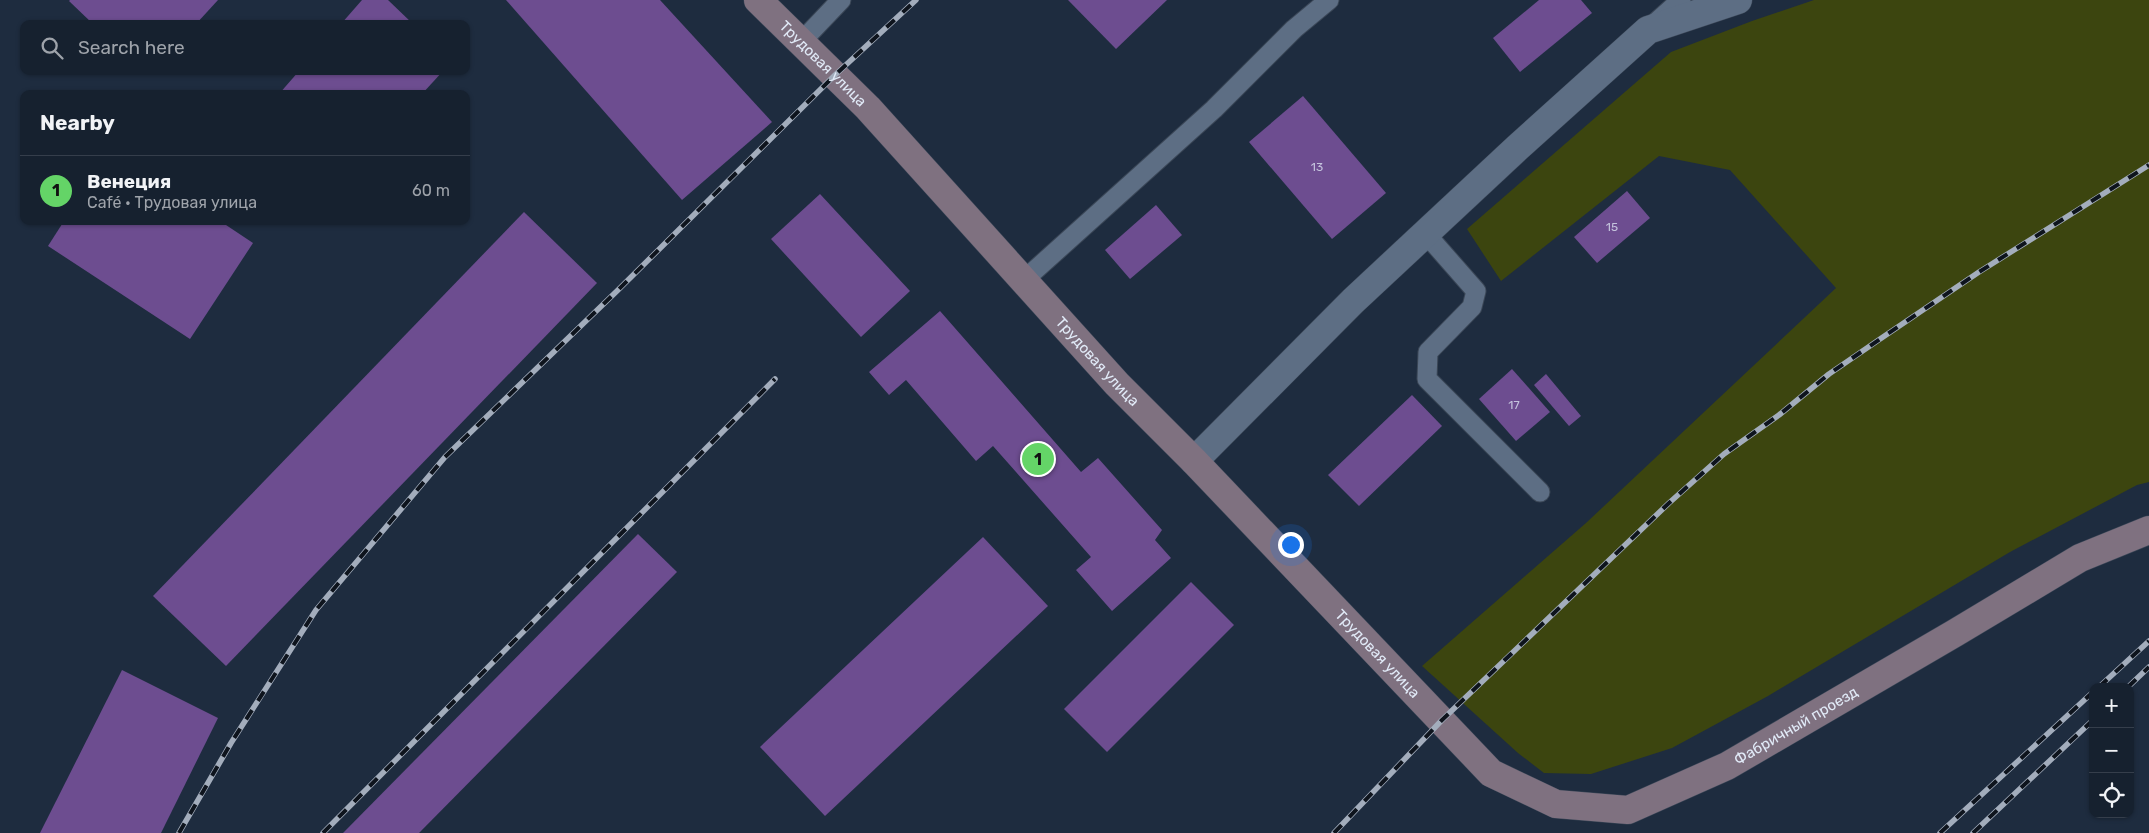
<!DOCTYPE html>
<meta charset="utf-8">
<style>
body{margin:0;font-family:Rubik,sans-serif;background:#232e3b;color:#f1f3f6}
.controls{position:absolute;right:15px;bottom:15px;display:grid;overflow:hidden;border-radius:10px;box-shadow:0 1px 4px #0004}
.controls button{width:45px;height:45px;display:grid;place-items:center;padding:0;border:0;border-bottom:1px solid #353e4b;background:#16212f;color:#f1f3f6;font:25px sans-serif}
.you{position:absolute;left:1290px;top:544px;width:18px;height:18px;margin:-12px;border:4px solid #fff;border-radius:50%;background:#1a73e8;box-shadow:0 0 0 8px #1a73e833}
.badge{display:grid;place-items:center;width:32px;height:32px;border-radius:50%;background:#64d467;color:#111;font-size:16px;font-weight:700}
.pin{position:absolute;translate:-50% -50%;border:2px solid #fff;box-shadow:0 1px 5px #0006}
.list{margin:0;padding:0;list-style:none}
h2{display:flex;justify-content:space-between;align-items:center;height:65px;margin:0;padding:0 20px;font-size:21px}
h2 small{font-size:16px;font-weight:400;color:#9ea3aa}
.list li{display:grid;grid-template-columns:32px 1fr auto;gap:15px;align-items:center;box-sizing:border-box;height:70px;padding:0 20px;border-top:1px solid #353e4b}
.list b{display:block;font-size:19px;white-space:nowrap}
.list p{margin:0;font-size:16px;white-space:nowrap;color:#9ea3aa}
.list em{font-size:16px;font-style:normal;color:#9ea3aa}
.icon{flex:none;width:28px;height:28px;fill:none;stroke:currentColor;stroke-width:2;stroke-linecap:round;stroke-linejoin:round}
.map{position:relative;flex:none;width:2149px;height:833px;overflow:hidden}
.search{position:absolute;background:#16212f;box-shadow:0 1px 4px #0004;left:20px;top:20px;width:450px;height:55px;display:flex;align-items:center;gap:12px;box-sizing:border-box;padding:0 18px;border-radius:10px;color:#9ea3aa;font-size:19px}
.panel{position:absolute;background:#16212f;box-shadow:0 1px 4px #0004;left:20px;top:90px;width:450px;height:135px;border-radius:10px}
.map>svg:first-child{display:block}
</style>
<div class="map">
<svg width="2149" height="833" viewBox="0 0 2149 833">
<rect width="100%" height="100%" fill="#1e2c3f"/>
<path fill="#3c450f" d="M1814,0H2149V482L2137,485L2010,552L1768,696L1672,748L1591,774L1544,773L1518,753L1422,666L1586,523L1836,288L1730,170L1659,156L1501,281L1467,229L1671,52L1752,21Z"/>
<g fill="#6d4d90">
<path d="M70,0H218L196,24H93L69,1Z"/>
<path d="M362,0H388L413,24H341Z"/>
<path d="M506,0H660L772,122L682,200Z"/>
<path d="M1068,0H1167L1116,49Z"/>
<path d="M1539,0H1581L1592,13L1520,72L1493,38Z"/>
<path d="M299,71H443L422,94H279Z"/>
<path d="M1303,96L1386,193L1332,239L1249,142Z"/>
<path d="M1627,191L1650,218L1597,263L1574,237Z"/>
<path d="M820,194L910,291L861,337L771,239Z"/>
<path d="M1156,205L1182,235L1130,279L1105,250Z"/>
<path d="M524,212L597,283L226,666L153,596Z"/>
<path d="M64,221H220L253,243L190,339L48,246Z"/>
<path d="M940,311L1081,472L1098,458L1162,530L1155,540L1171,558L1112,611L1076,570L1091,557L993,446L976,461L906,380L889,395L869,372Z"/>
<path d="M1512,369L1550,412L1516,441L1479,399Z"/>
<path d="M1546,374L1581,416L1569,426L1534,385Z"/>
<path d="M1412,395L1442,426L1359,506L1328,475Z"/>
<path d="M638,534L677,572L419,833H343Z"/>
<path d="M983,537L1048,606L825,816L760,747Z"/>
<path d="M1191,582L1234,625L1107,752L1064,709Z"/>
<path d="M122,670L218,718L161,833H40Z"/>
</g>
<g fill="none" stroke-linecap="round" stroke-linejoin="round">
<defs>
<g id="lane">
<path d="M1654,24L1681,0"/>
<path d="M801,42L841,0"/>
<path d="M1426,234L1476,291L1472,307L1428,352L1427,379L1540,492"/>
<path d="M1024,280L1214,109L1294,29L1329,0"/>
</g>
<path id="street" d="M1194,461L1353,301L1517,148L1648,30L1738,0"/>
<g id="secondary">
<path id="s1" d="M758,0L868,108L1117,384L1194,461L1491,773L1556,804L1628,810L1727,766L1955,633L2080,558L2149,530"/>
</g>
</defs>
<use href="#lane" stroke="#3b4757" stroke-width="21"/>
<use href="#street" stroke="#3b4757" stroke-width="29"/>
<use href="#secondary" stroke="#3b4757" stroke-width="29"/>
<use href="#lane" stroke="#5d6e84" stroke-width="19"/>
<use href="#street" stroke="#5d6e84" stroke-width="28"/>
<use href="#secondary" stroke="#7f7180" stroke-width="28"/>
<defs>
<g id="rail">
<path d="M2099,687L2149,641"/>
<path d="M2128,687L2149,667"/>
<path d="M179,833L231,743L316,610L445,457L618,290L835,75L916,0"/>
<path d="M323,833L775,379"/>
<path d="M1334,833L1442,720L1669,503L1724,454L1779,415L1829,374L1883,337L1979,272L2149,165"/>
<path d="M1940,833L2093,692"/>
<path d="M1973,833L2093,720"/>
</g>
</defs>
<use href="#rail" stroke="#a3adbc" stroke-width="5.5"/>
<use href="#rail" stroke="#0e141d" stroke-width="4" stroke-dasharray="11" stroke-linecap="butt"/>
</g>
<g text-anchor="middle" stroke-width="4" stroke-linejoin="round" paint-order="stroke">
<g font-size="12" fill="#c4c3dd">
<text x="1317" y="171">13</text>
<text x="1612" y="231">15</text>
<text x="1514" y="409">17</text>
</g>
<g font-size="15" fill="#e1eaf7" stroke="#0e141d">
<text dy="5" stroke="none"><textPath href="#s1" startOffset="91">Трудовая улица</textPath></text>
<text dy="5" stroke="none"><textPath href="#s1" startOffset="496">Трудовая улица</textPath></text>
<text dy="5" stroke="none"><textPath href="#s1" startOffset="901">Трудовая улица</textPath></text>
<text dy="5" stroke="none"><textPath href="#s1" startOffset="1398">Фабричный проезд</textPath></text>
</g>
</g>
</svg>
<div class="controls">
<button>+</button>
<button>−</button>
<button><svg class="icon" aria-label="locate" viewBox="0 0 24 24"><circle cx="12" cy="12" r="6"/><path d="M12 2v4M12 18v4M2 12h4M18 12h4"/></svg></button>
</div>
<div class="you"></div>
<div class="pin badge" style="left:1038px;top:459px">1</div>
<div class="search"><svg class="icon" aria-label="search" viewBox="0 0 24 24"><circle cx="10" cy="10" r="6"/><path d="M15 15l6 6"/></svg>Search here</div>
<section class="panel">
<h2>Nearby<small></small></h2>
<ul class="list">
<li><span class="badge">1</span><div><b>Венеция</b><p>Café · Трудовая улица</p></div><em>60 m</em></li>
</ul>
</section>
</div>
